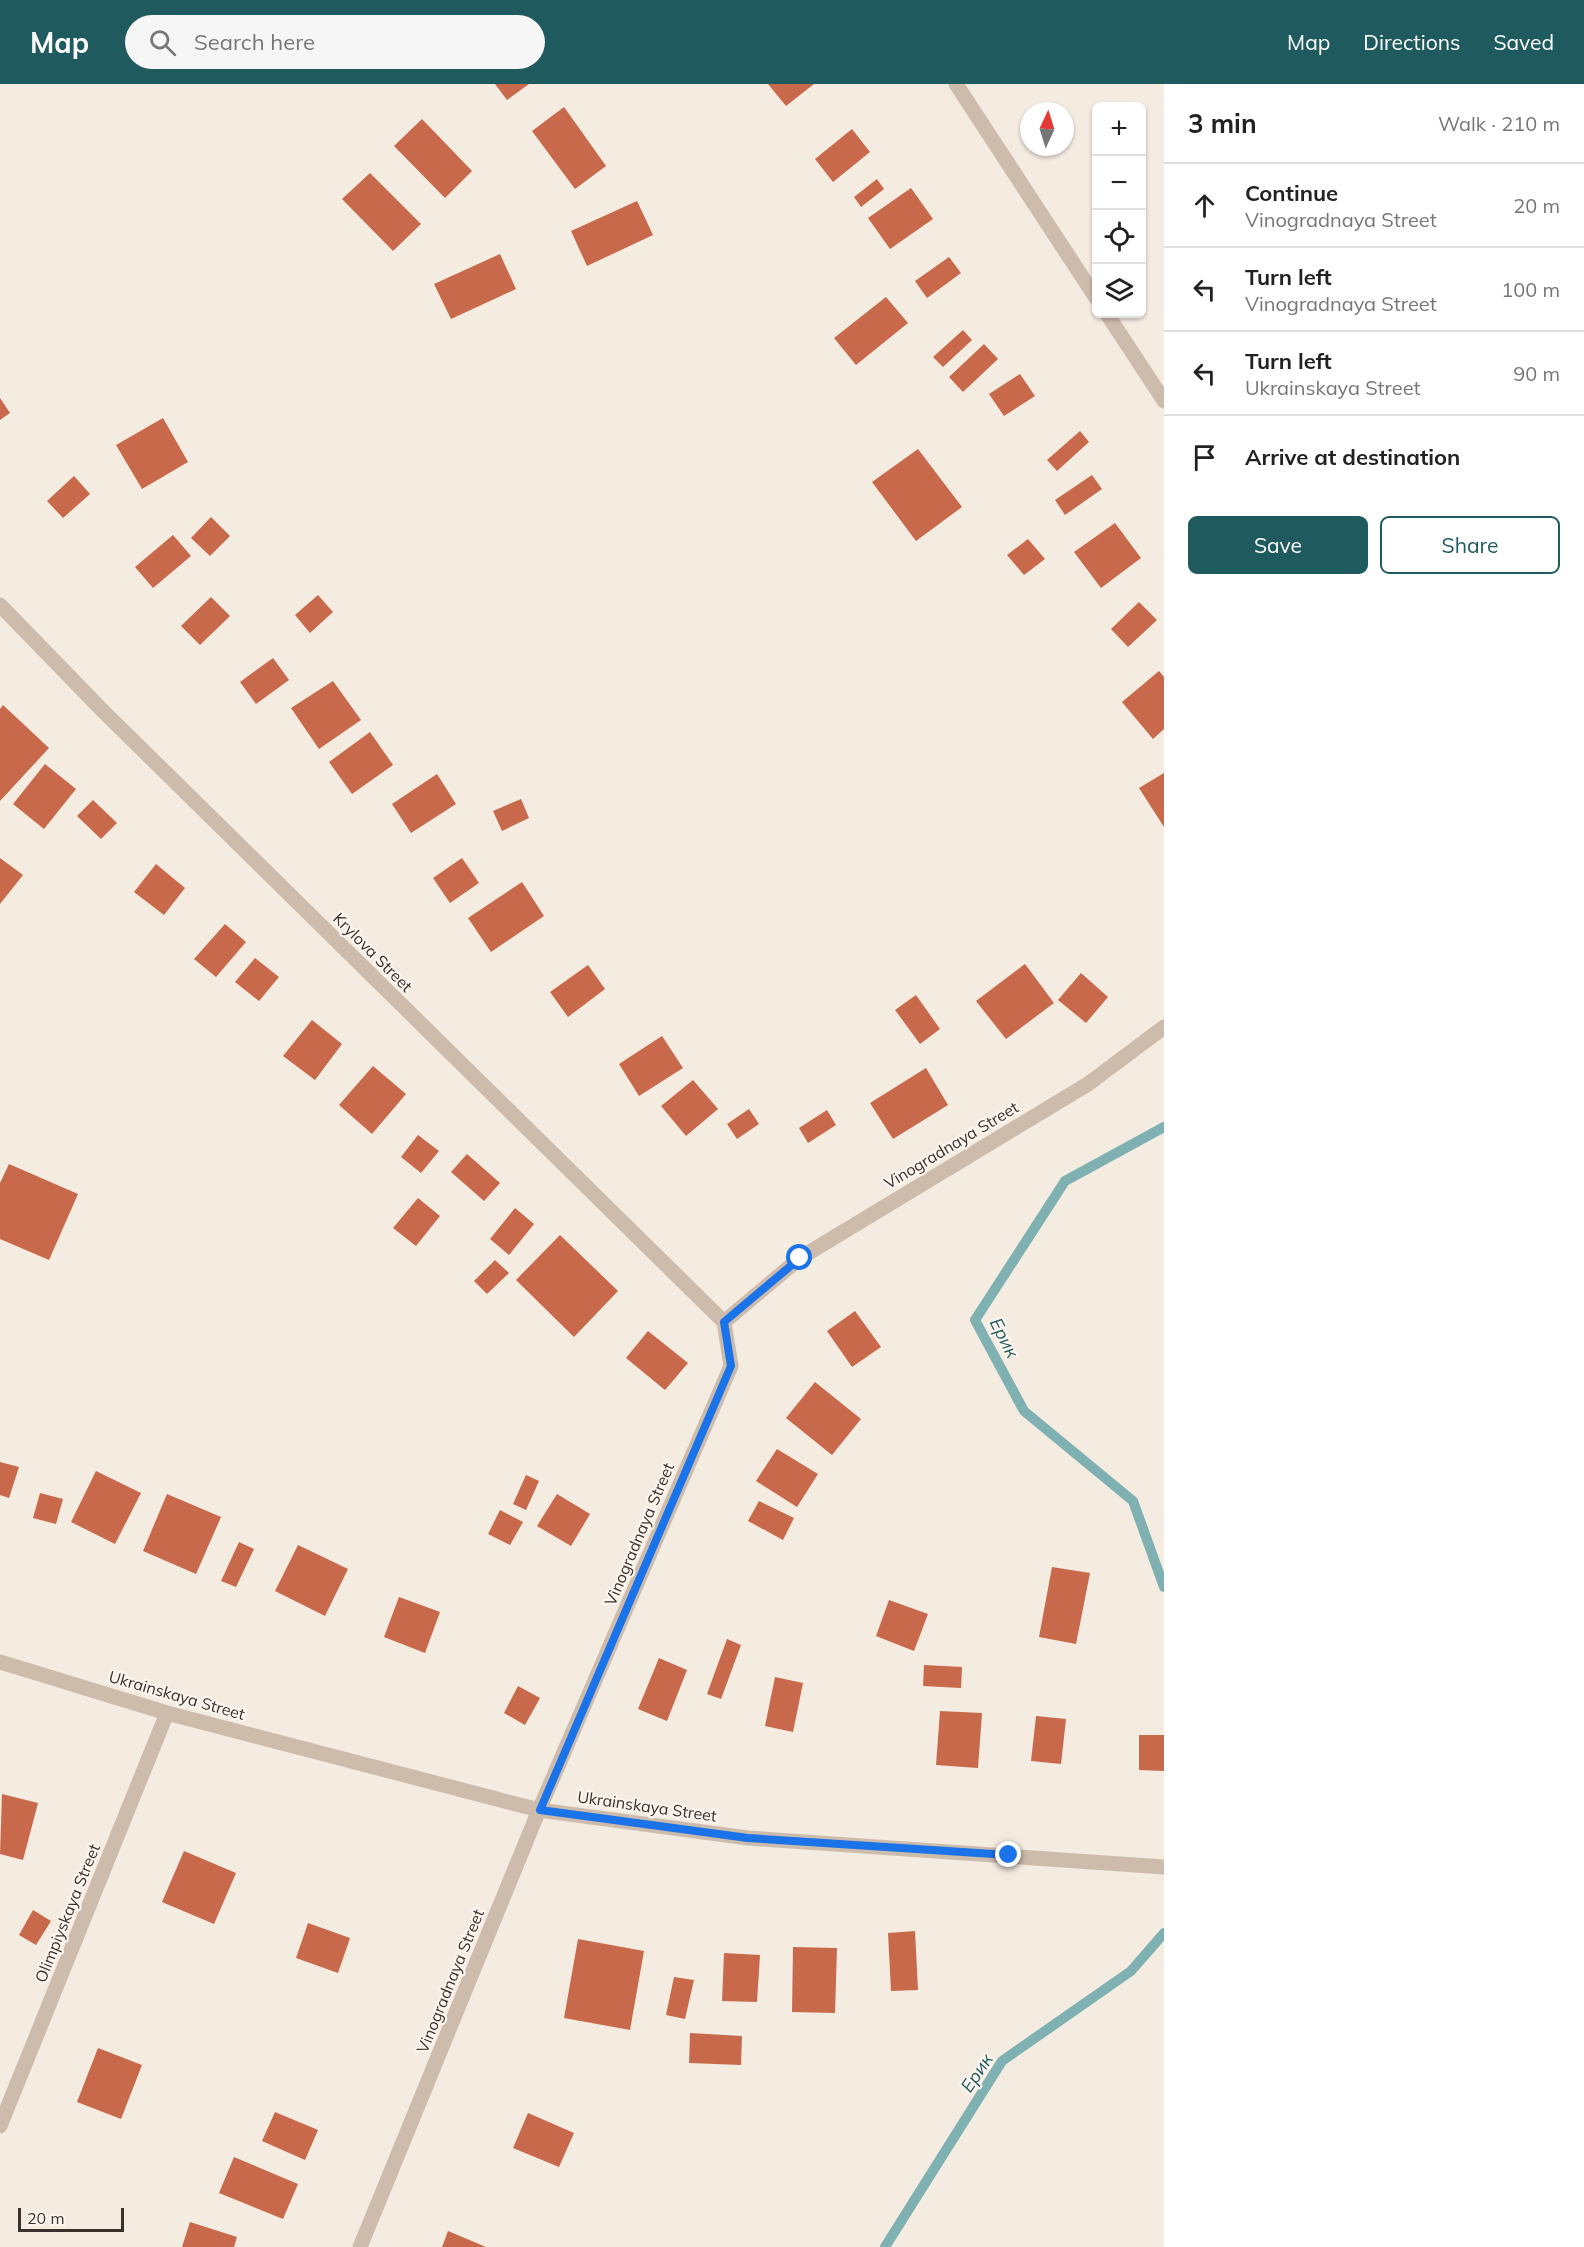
<!DOCTYPE html>
<meta charset="utf-8">
<style>
body{margin:0;font-family:Mulish,sans-serif;background:#f6f6f6;color:#222}
.controls{position:absolute;right:18px;top:18px;display:grid;overflow:hidden;border-radius:9px;box-shadow:0 2px 4px #0004}
.controls button{width:54px;height:54px;display:grid;place-items:center;padding:0;border:0;border-bottom:2px solid #e0e0e0;background:#fff;color:#222;font:30px sans-serif}
.compass{position:absolute;left:1020px;top:18px;width:54px;height:54px;border-radius:50%;background:#fff;box-shadow:0 2px 4px #0004;rotate:4deg}
.scale{position:absolute;left:18px;bottom:15px;width:106px;box-sizing:border-box;padding-left:6px;border:3px solid #3b302b;border-top:0;font-size:16px;line-height:21px;white-space:nowrap;color:#3b302b;-webkit-text-stroke:4px #fbf5ee;paint-order:stroke}
.stop{position:absolute;width:18px;height:18px;margin:-14px;border:4px solid #1a73e8;border-radius:50%;background:#fff}
.stop.end{background:#1a73e8;border-color:#fff;box-shadow:0 2px 6px #0008}
.list{margin:0;padding:0;list-style:none}
h2{display:flex;justify-content:space-between;align-items:center;height:78px;margin:0;padding:0 24px;font-size:26px}
h2 small{font-size:20px;font-weight:400;color:#767676}
.list li{display:grid;grid-template-columns:39px 1fr auto;gap:18px;align-items:center;box-sizing:border-box;height:84px;padding:0 24px;border-top:2px solid #e0e0e0}
.list b{display:block;font-size:22px;white-space:nowrap}
.list p{margin:0;font-size:20px;white-space:nowrap;color:#767676}
.list em{font-size:20px;font-style:normal;color:#767676}
.actions{display:flex;gap:12px;padding:18px 24px}
.actions a{flex:1;padding:14px 0;border:2px solid #1f5a5e;border-radius:9px;text-align:center;font-size:21px;color:#1f5a5e}
.actions .main{background:#1f5a5e;color:#fff}
.icon{flex:none;width:33px;height:33px;fill:none;stroke:currentColor;stroke-width:2;stroke-linecap:round;stroke-linejoin:round}
.map{position:relative;flex:none;width:1164px;height:2163px;overflow:hidden}
header{display:flex;align-items:center;gap:36px;box-sizing:border-box;height:84px;padding:0 30px;background:#1f5a5e;color:#fff}
header strong{font-size:28px}
nav{display:flex;gap:33px;margin-inline-start:auto;font-size:21px}
.search{width:420px;height:54px;background:#f6f6f6;display:flex;align-items:center;gap:15px;box-sizing:border-box;padding:0 21px;border-radius:33px;color:#767676;font-size:22px}
main{display:flex}
aside{flex:1;background:#fff}
.map>svg:first-child{display:block}
</style>
<header>
<strong>Map</strong>
<div class="search"><svg class="icon" aria-label="search" viewBox="0 0 24 24"><circle cx="10" cy="10" r="6"/><path d="M15 15l6 6"/></svg>Search here</div>
<nav><a>Map</a><a>Directions</a><a>Saved</a></nav>
</header>
<main>
<div class="map">
<svg width="1164" height="2163" viewBox="0 0 1164 2163">
<rect width="100%" height="100%" fill="#f4ebe1"/>
<g fill="none" stroke-linecap="round" stroke-linejoin="round">
<g stroke="#7fb0b2" stroke-width="10">
<path d="M1164,1043L1065,1097L975,1236L1024,1327L1133,1417L1164,1503"/>
<path d="M885,2163L1002,1977L1131,1887L1164,1849"/>
</g>
</g>
<g fill="#c8694b">
<path d="M495,0H529L507,16Z"/>
<path d="M768,0H814L786,22Z"/>
<path d="M564,23L606,82L575,105L532,47Z"/>
<path d="M422,35L472,87L445,114L394,62Z"/>
<path d="M852,45L870,68L833,98L815,75Z"/>
<path d="M370,89L421,140L393,167L342,115Z"/>
<path d="M877,95L884,105L861,123L854,113Z"/>
<path d="M911,104L933,135L890,165L868,134Z"/>
<path d="M637,117L653,151L587,182L571,147Z"/>
<path d="M500,170L516,205L451,235L434,200Z"/>
<path d="M949,173L961,189L927,214L915,197Z"/>
<path d="M886,213L908,239L856,281L834,254Z"/>
<path d="M963,246L972,256L943,283L933,273Z"/>
<path d="M984,260L998,275L963,308L949,293Z"/>
<path d="M1020,290L1035,312L1004,332L989,310Z"/>
<path d="M0,314L10,329L0,336Z"/>
<path d="M163,334L188,378L142,405L116,361Z"/>
<path d="M1080,347L1089,358L1057,387L1047,376Z"/>
<path d="M918,365L962,423L916,457L872,398Z"/>
<path d="M1092,391L1102,405L1065,431L1055,416Z"/>
<path d="M74,392L90,410L63,434L47,417Z"/>
<path d="M211,433L230,452L210,472L191,454Z"/>
<path d="M1115,439L1141,474L1101,504L1074,468Z"/>
<path d="M173,451L191,472L153,504L135,483Z"/>
<path d="M1028,455L1045,475L1024,491L1007,471Z"/>
<path d="M318,511L333,528L310,549L295,531Z"/>
<path d="M211,513L230,532L200,561L181,542Z"/>
<path d="M1139,518L1157,536L1128,563L1111,545Z"/>
<path d="M273,574L289,596L256,620L240,598Z"/>
<path d="M1159,587L1164,593V645L1153,655L1122,618Z"/>
<path d="M333,597L361,636L319,665L291,624Z"/>
<path d="M3,621L49,664L0,717V625Z"/>
<path d="M370,648L393,681L352,710L329,678Z"/>
<path d="M45,680L76,705L44,745L13,720Z"/>
<path d="M1164,689V743L1139,704Z"/>
<path d="M437,690L456,720L411,749L392,720Z"/>
<path d="M521,715L529,734L502,747L493,727Z"/>
<path d="M93,716L117,739L101,755L77,732Z"/>
<path d="M0,774L23,791L0,820Z"/>
<path d="M462,774L479,799L450,819L433,794Z"/>
<path d="M156,780L185,804L164,831L134,808Z"/>
<path d="M522,798L544,832L491,868L468,834Z"/>
<path d="M225,840L246,858L216,893L194,875Z"/>
<path d="M255,874L279,893L259,917L235,898Z"/>
<path d="M1025,880L1054,919L1006,955L976,917Z"/>
<path d="M588,881L605,905L568,933L550,908Z"/>
<path d="M1081,889L1108,913L1086,939L1058,916Z"/>
<path d="M916,911L940,945L920,960L895,926Z"/>
<path d="M312,936L342,960L315,996L283,972Z"/>
<path d="M662,952L683,984L639,1012L619,980Z"/>
<path d="M373,982L406,1010L372,1050L339,1021Z"/>
<path d="M926,984L948,1021L893,1055L870,1019Z"/>
<path d="M693,996L718,1025L686,1052L661,1022Z"/>
<path d="M749,1025L759,1040L737,1055L727,1040Z"/>
<path d="M827,1026L836,1041L808,1059L799,1044Z"/>
<path d="M418,1051L439,1067L421,1089L401,1073Z"/>
<path d="M467,1070L500,1099L484,1117L451,1088Z"/>
<path d="M9,1080L78,1110L49,1176L0,1155V1099Z"/>
<path d="M418,1114L440,1132L416,1162L393,1144Z"/>
<path d="M515,1124L534,1140L509,1171L490,1155Z"/>
<path d="M560,1151L618,1207L574,1253L516,1196Z"/>
<path d="M495,1176L509,1189L487,1210L474,1197Z"/>
<path d="M855,1227L881,1263L852,1283L827,1247Z"/>
<path d="M648,1247L688,1279L665,1306L626,1274Z"/>
<path d="M815,1298L861,1335L832,1371L786,1334Z"/>
<path d="M777,1365L818,1390L797,1423L756,1397Z"/>
<path d="M0,1378L19,1383L9,1414L0,1411Z"/>
<path d="M96,1387L141,1409L115,1460L71,1438Z"/>
<path d="M526,1391L539,1397L526,1426L513,1420Z"/>
<path d="M40,1409L63,1415L56,1440L33,1434Z"/>
<path d="M167,1410L221,1433L196,1490L143,1467Z"/>
<path d="M557,1410L590,1430L571,1462L537,1442Z"/>
<path d="M759,1417L794,1434L783,1456L748,1437Z"/>
<path d="M500,1426L523,1438L510,1461L488,1450Z"/>
<path d="M239,1458L254,1465L236,1503L221,1497Z"/>
<path d="M298,1461L348,1485L325,1532L275,1507Z"/>
<path d="M1052,1483L1090,1489L1076,1560L1039,1553Z"/>
<path d="M399,1513L440,1528L425,1569L384,1553Z"/>
<path d="M889,1516L928,1530L914,1567L876,1552Z"/>
<path d="M727,1555L741,1561L721,1615L707,1610Z"/>
<path d="M659,1574L687,1586L667,1637L638,1625Z"/>
<path d="M924,1581L962,1583L961,1604L923,1602Z"/>
<path d="M775,1593L803,1599L793,1648L765,1642Z"/>
<path d="M518,1602L540,1614L525,1641L504,1629Z"/>
<path d="M940,1627L982,1629L978,1684L936,1681Z"/>
<path d="M1036,1632L1066,1635L1061,1680L1031,1677Z"/>
<path d="M1139,1651H1164V1687L1139,1686Z"/>
<path d="M2,1710L38,1719L23,1776L0,1770Z"/>
<path d="M184,1767L236,1789L214,1840L162,1818Z"/>
<path d="M33,1826L51,1837L36,1861L19,1851Z"/>
<path d="M308,1839L350,1854L338,1889L296,1874Z"/>
<path d="M915,1847L918,1906L891,1907L888,1849Z"/>
<path d="M578,1855L644,1867L630,1946L564,1934Z"/>
<path d="M793,1863L837,1864L835,1929L792,1928Z"/>
<path d="M724,1869L760,1871L757,1918L722,1917Z"/>
<path d="M674,1893L694,1896L685,1935L666,1931Z"/>
<path d="M690,1949L742,1952L741,1981L689,1979Z"/>
<path d="M98,1964L142,1981L121,2035L77,2018Z"/>
<path d="M275,2028L318,2046L305,2076L262,2057Z"/>
<path d="M528,2029L574,2049L559,2083L513,2064Z"/>
<path d="M234,2073L298,2100L283,2135L219,2109Z"/>
<path d="M190,2138L237,2153L234,2163H182Z"/>
<path d="M448,2147L486,2163H442Z"/>
</g>
<g fill="none" stroke-linecap="round" stroke-linejoin="round">
<g stroke="#cdbbac" stroke-width="15">
<path d="M956,0L1096,214"/>
<path d="M1107,230L1164,317"/>
<path d="M0,521L102,626L724,1238"/>
<path d="M0,1578L167,1629L539,1726L748,1754L1164,1783"/>
<path d="M0,2042L167,1629"/>
<path d="M360,2163L539,1726L731,1282L724,1238L800,1174L1088,1000L1164,943"/>
</g>
</g>
<g fill="none" stroke-linecap="round" stroke-linejoin="round">
<path stroke="#1a73e8" stroke-width="8" d="M800,1174L724,1238L731,1282L540,1726L748,1754L1009,1771"/>
</g>
<g text-anchor="middle" stroke-width="4.5" stroke-linejoin="round" paint-order="stroke">
<g font-size="16" fill="#3b302b" stroke="#fbf5ee">
<text transform="translate(373 868) rotate(45)" y="6">Krylova Street</text>
<text transform="translate(951 1061) rotate(-31)" y="6">Vinogradnaya Street</text>
<text transform="translate(639 1450) rotate(-67)" y="6">Vinogradnaya Street</text>
<text transform="translate(177 1611) rotate(16)" y="6">Ukrainskaya Street</text>
<text transform="translate(647 1722) rotate(8)" y="6">Ukrainskaya Street</text>
<text transform="translate(67 1829) rotate(-68)" y="6">Olimpiyskaya Street</text>
<text transform="translate(450 1897) rotate(-68)" y="6">Vinogradnaya Street</text>
</g>
<g font-size="18" font-style="italic" fill="#1f5a5e" stroke="#fbf5ee">
<text transform="translate(1004 1254) rotate(63)" y="6">Ерик</text>
<text transform="translate(977 1989) rotate(-56)" y="6">Ерик</text>
</g>
</g>
</svg>
<div class="controls">
<button>+</button>
<button>−</button>
<button><svg class="icon" aria-label="locate" viewBox="0 0 24 24"><circle cx="12" cy="12" r="6"/><path d="M12 2v4M12 18v4M2 12h4M18 12h4"/></svg></button>
<button><svg class="icon" aria-label="layers" viewBox="0 0 24 24"><path d="M12 4l9 5-9 5-9-5zM3 14l9 5 9-5"/></svg></button>
</div>
<svg class="compass" viewBox="-18 -18 36 36"><path d="M0-13l5 13h-10z" fill="#e53935"/><path d="M0 13l5-13h-10z" fill="#767676"/></svg>
<div class="scale">20 m</div>
<div class="stop" style="left:800px;top:1174px"></div>
<div class="stop end" style="left:1009px;top:1771px"></div>
</div>
<aside>
<h2>3 min<small>Walk · 210 m</small></h2>
<ul class="list">
<li><svg class="icon" aria-label="ahead" viewBox="0 0 24 24"><path d="M12 20V5M6 11l6-6 6 6"/></svg><div><b>Continue</b><p>Vinogradnaya Street</p></div><em>20 m</em></li>
<li><svg class="icon" aria-label="left" viewBox="0 0 24 24"><path d="M17 20v-9H6M10 6l-5 5 5 5"/></svg><div><b>Turn left</b><p>Vinogradnaya Street</p></div><em>100 m</em></li>
<li><svg class="icon" aria-label="left" viewBox="0 0 24 24"><path d="M17 20v-9H6M10 6l-5 5 5 5"/></svg><div><b>Turn left</b><p>Ukrainskaya Street</p></div><em>90 m</em></li>
<li><svg class="icon" aria-label="arrive" viewBox="0 0 24 24"><path d="M6 21V4h12l-3 4 3 4H6"/></svg><div><b>Arrive at destination</b></div></li>
</ul>
<div class="actions"><a class="main">Save</a><a>Share</a></div>
</aside>
</main>
